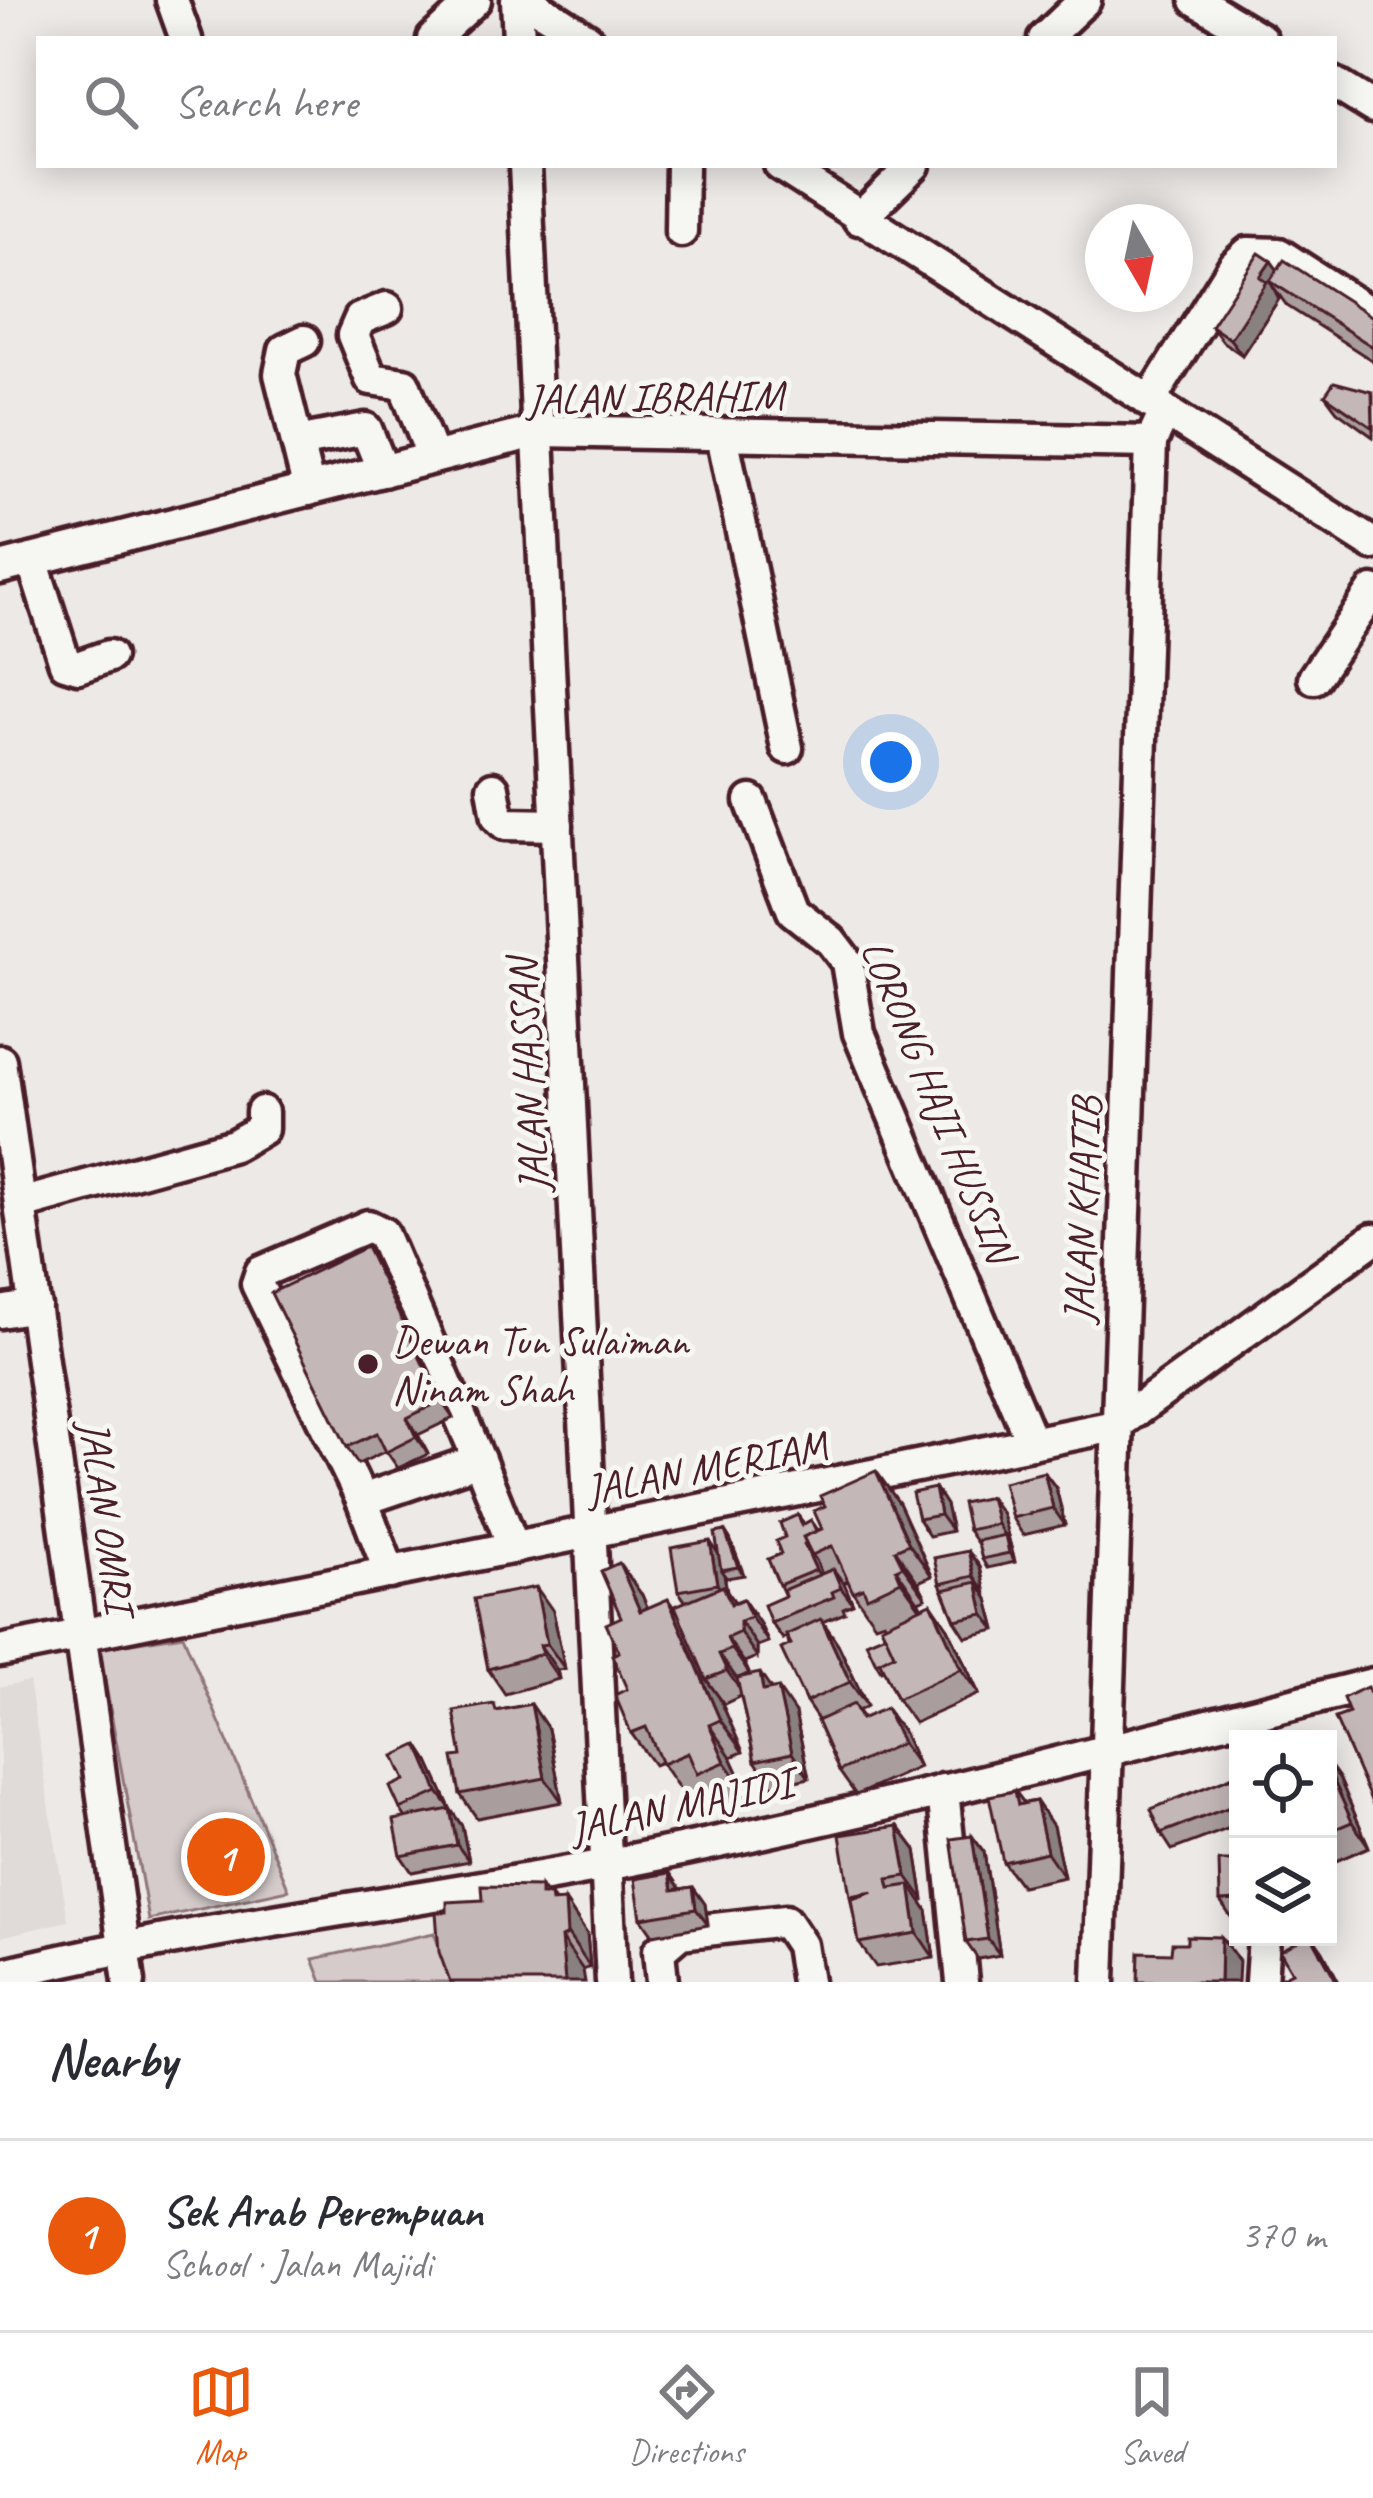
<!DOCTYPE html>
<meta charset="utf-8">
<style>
body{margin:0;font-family:Caveat,sans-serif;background:#f7f7f7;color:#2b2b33}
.controls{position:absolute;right:36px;bottom:36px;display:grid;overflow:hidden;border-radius:0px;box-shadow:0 6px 30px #0003}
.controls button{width:108px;height:108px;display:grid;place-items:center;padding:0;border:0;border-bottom:3px solid #e1e1e2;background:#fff;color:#2b2b33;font:60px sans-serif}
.compass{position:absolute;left:1085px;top:204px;width:108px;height:108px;border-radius:50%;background:#fff;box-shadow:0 6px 30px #0003;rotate:171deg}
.you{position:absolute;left:891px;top:762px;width:42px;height:42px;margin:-30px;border:9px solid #fff;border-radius:50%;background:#1a73e8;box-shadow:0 0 0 18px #1a73e833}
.badge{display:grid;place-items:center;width:78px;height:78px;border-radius:50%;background:#ea580c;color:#fff;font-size:39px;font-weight:700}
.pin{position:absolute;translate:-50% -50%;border:6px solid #fff;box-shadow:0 3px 12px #0006}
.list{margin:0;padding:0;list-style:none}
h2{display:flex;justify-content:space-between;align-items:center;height:156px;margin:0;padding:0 48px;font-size:51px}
h2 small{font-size:39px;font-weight:400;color:#7c7c81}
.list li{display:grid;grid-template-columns:78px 1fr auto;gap:36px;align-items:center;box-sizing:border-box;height:192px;padding:0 48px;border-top:3px solid #e1e1e2}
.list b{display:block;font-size:45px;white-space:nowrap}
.list p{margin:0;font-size:39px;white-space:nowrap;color:#7c7c81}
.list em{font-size:39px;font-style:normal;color:#7c7c81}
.icon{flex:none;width:66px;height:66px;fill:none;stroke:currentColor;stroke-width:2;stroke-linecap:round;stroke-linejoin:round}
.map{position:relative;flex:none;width:1373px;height:1982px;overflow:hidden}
.search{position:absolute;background:#fff;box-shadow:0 6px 30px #0003;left:36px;right:36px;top:36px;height:132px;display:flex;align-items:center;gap:30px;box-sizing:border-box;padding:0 42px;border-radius:0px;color:#7c7c81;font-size:45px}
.sheet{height:348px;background:#fff}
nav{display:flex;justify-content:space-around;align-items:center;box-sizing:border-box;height:168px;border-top:3px solid #e1e1e2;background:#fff;font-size:33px;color:#7c7c81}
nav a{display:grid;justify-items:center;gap:6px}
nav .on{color:#ea580c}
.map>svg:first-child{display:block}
</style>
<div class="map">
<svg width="1373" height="1982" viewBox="0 0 1373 1982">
<rect width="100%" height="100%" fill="#ece9e6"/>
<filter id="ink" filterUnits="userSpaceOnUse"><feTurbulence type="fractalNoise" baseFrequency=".00833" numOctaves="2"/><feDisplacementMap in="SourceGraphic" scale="24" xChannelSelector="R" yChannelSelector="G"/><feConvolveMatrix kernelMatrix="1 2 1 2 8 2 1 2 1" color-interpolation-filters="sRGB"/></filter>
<g filter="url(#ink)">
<path fill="#e0dad8" d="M29,1681L68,1921L0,1937V1687Z"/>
<g fill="#d4cbca" stroke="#8f757a" stroke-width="3">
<path d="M183,1635L289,1890L149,1920L99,1648Z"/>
<path d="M434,1933L453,1982H322L313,1959Z"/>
</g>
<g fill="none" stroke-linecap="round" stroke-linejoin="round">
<defs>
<g id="minor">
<path d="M172,0L186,39"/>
<path d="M517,0L519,39"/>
<path d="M526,0L587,39"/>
<path d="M1196,0L1261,39"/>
<path d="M433,39L475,0"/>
<path d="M1044,39L1085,0"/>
<path d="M1334,83L1373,107"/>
<path d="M525,165L612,1982"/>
<path d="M780,165L1373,544"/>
<path d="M859,219L914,165"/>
<path d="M681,231L682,165"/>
<path d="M387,308L360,319L353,335L371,379L404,384L433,458"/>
<path d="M304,341L285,350L280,374L309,490"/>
<path d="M1149,402L1234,266L1248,253L1279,254L1373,315"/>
<path d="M722,435L787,748"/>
<path d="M297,442L366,429L383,471"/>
<path d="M32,560L65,663L78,667L109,656"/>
<path d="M0,568L539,431L1151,442L1165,412"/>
<path d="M1314,678L1373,591"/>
<path d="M493,788L498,817L505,824L557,825"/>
<path d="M751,801L793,911L831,941L847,962L859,1033L1032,1443"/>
<path d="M0,1061L129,1982"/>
<path d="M21,1204L234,1145L262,1129V1112"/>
<path d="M0,1312L35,1306"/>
<path d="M362,1500L257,1284L261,1272L368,1226L382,1233L479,1460"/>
<path d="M390,1573L362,1500L479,1460L514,1548"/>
<path d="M0,1651L1115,1426L1373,1239"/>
<path d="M943,1790L962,1982"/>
<path d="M0,1975C200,1926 404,1904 606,1865C864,1815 1118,1747 1373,1684"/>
<path d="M662,1982L659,1951L680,1933L785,1921L801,1945L807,1982"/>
<path d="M1099,1982L1151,442"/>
<path d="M1261,1982L1264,1937"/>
</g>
</defs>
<use href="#minor" stroke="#4a1f2b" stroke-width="39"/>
<use href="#minor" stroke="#f6f6f2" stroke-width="30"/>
</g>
<g fill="#a99d9d" stroke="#4a1f2b" stroke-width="3">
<path d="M1277,270L1373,317V361L1287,306L1275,289L1274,291L1279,299L1242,355L1223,342L1211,326Z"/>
<path d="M1373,394V437L1337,411L1325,395Z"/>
<path d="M377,1264L453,1418L418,1435L428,1454L398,1468L386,1451L358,1464L347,1447Z"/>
<path d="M1044,1472L1056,1488L1065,1525L1023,1535L1012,1518Z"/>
<path d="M935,1488L946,1505L952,1531L929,1536L918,1519Z"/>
<path d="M899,1503L932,1576L918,1582L926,1598L918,1601L922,1608L948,1628L979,1694L914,1723L897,1699L884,1670L881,1671L876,1663L886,1624L884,1621L875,1624L853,1592L848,1581L843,1583L853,1604L843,1608L845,1613L823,1622L838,1644L867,1706L858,1711L863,1718L903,1732L919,1767L856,1795L839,1771L818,1720L806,1702L787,1637L783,1639L771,1623L785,1596L768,1559L781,1554L785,1537L798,1515L804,1524L811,1520L818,1530Z"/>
<path d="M1002,1514L1015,1562L987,1568L982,1559L979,1546L968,1530Z"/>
<path d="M725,1531L730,1539L744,1575L727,1578L724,1575L727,1591L735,1602L743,1599L760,1624L768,1642L757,1646V1657L744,1662L749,1673L739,1678L771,1690L795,1713L809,1778L772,1786L755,1761L741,1696L724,1704L719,1697L743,1752L731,1757L748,1794L720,1807L707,1788L685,1797L661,1762L654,1765L631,1733L627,1689L619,1652L621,1617L642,1595L647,1608L680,1616L686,1602L678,1591L718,1553Z"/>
<path d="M968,1551L980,1567L985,1593L988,1599L996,1630L966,1637L955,1620L940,1584Z"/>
<path d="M553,1611L565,1669L557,1670L559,1679L505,1694L488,1669Z"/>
<path d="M531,1704L548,1729L562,1802L477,1818L460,1794L462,1756L499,1710Z"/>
<path d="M429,1762L450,1808L462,1826L469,1861L412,1872L401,1856L406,1818L400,1809L405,1780Z"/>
<path d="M1328,1763L1339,1778L1369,1847L1329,1864Z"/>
<path d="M1231,1777L1238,1787V1825L1172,1850L1161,1833Z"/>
<path d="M1015,1791L1024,1803L1036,1801L1053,1826L1064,1877L1021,1886L1003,1862Z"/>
<path d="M898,1826L916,1850L924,1900L921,1901L927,1910L934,1958L876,1967L859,1943L850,1896Z"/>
<path d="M972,1836L984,1852L1000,1955L978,1959L966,1942Z"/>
<path d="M1238,1861V1917H1231L1220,1901Z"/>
<path d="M670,1873L681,1889L693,1887L705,1904L708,1925L653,1935L641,1918Z"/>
<path d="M550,1895L555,1902L565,1901L587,1934L590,1967L583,1970L447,1912Z"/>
</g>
<g fill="#898080" stroke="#4a1f2b" stroke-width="3">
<path d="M1271,261L1283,277L1270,281L1279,299L1242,355L1230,339L1260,277Z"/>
<path d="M366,1247L377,1264L453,1418L441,1401Z"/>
<path d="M407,1418L418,1435L428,1454L416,1437Z"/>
<path d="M876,1471L899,1503L932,1576L909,1544Z"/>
<path d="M1044,1472L1056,1488L1065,1525L1053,1508Z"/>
<path d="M935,1488L946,1505L952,1531L940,1515Z"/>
<path d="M990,1497L1002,1514L1015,1562L1009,1553L1006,1538L997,1524Z"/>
<path d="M725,1531L730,1539L744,1575L738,1567Z"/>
<path d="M710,1541L721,1558V1570L724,1575L727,1591L740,1610L729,1601L717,1584Z"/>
<path d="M804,1544L816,1560L827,1586L816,1570Z"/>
<path d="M895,1550L918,1582L926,1598L903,1566Z"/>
<path d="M968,1551L980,1567L986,1593L974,1576Z"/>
<path d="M619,1563L642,1595L663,1643L640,1611Z"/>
<path d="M833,1569L845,1585L853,1604L841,1588Z"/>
<path d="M896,1569L918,1601L924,1613L901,1581Z"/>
<path d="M977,1582L988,1599L996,1630L984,1614Z"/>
<path d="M536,1587L553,1611L565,1669L547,1644Z"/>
<path d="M668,1599L690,1631L706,1679L719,1697L743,1752L720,1720Z"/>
<path d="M743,1599L760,1624L768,1642L751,1617Z"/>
<path d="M931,1603L948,1628L979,1694L961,1669Z"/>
<path d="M821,1619L838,1644L867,1706L850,1682Z"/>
<path d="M740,1621L757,1646V1657L740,1632Z"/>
<path d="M727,1638L744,1662L749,1673L732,1649Z"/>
<path d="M540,1645L557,1670L559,1679L542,1654Z"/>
<path d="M719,1654L737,1679L744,1695L727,1671Z"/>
<path d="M760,1673L777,1698L763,1691Z"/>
<path d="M778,1688L795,1713L809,1778L792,1753Z"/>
<path d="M531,1704L548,1729L562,1802L545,1778Z"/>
<path d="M886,1708L903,1732L919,1767L902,1743Z"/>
<path d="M709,1725L731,1757L748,1794L725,1762Z"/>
<path d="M418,1745L429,1762L450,1808L438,1792Z"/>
<path d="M1328,1763L1339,1778L1369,1847L1352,1822L1328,1768Z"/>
<path d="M1036,1801L1053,1826L1064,1877L1047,1852Z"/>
<path d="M450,1809L462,1826L469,1861L457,1845Z"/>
<path d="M898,1826L916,1850L924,1900L907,1876Z"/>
<path d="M972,1836L984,1852L1000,1955L988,1939Z"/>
<path d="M670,1873L681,1890H673Z"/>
<path d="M910,1885L927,1910L934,1958L917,1933Z"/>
<path d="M541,1887L551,1901L550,1895L566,1917L565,1901L587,1934L590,1967L541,1895Z"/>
<path d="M693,1887L705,1904L708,1925L696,1909Z"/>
<path d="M1221,1937L1239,1961L1238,1982H1220Z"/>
<path d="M1313,1937L1323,1951L1339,1982H1337Z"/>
<path d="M561,1938L583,1970L585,1982H565Z"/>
</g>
<g fill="#c4b7b7" stroke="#4a1f2b" stroke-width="3">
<path d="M1259,253L1271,261L1260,277L1267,282L1230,339L1211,326Z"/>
<path d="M1284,260L1373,317V347L1270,281Z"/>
<path d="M1334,382L1372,392L1373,428L1325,395Z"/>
<path d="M366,1247L441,1401L407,1418L416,1437L386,1452L377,1433L347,1447L271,1293Z"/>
<path d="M876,1471L909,1544L895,1550L903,1566L896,1569L901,1581L867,1597L863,1588L853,1592L832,1546L812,1555L803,1537L822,1529L814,1511L825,1506L820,1496Z"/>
<path d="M1044,1472L1053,1508L1012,1518L1003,1482Z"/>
<path d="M935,1488L940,1515L918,1519L912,1493Z"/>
<path d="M990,1497L997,1524L968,1530L962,1503Z"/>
<path d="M798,1515L802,1525L811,1520L816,1531L803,1537L806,1543L804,1544L816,1570L779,1585L768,1559L781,1554L776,1541L785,1537L780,1523Z"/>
<path d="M725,1531L738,1567L721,1570L715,1533Z"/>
<path d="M1005,1535L1009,1553L982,1559L977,1541Z"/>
<path d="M710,1541L717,1584L678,1591L671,1548Z"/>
<path d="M968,1551L974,1576L940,1584L934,1558Z"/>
<path d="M619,1563L640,1611L668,1599L720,1720L709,1725L725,1762L697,1774L688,1753L662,1764L646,1727L631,1733L615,1695L627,1689L612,1655L619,1652L606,1624L621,1617L601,1571Z"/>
<path d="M833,1569L841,1588L832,1592L834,1597L771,1623L764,1605L785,1596L783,1590Z"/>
<path d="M977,1582L984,1614L955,1620L943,1590Z"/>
<path d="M723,1586L731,1604L743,1599L751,1617L740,1621V1632L727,1638L732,1649L719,1654L727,1671L706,1679L675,1606Z"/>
<path d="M536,1587L547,1644L540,1645L542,1654L488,1669L474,1599Z"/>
<path d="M931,1603L961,1669L897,1699L879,1660L894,1654L881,1626Z"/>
<path d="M821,1619L850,1682L806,1702L781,1649L791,1644L786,1635Z"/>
<path d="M885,1634L894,1654L876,1663L866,1642Z"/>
<path d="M760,1673L763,1691L778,1688L792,1753L755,1761L737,1678Z"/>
<path d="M1367,1687L1373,1699V1805L1335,1718L1349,1713L1343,1698Z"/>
<path d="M494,1704L496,1711L531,1704L545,1778L460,1794L453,1757L462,1756L454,1711Z"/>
<path d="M854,1704L861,1719L886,1708L902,1743L839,1771L817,1721Z"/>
<path d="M418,1745L438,1792L400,1809L390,1787L405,1780L394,1756Z"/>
<path d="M1328,1768L1352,1822L1328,1832Z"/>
<path d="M1231,1777L1238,1795V1804L1161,1833L1151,1809Z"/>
<path d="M1015,1791L1018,1805L1036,1801L1047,1852L1003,1862L989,1796Z"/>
<path d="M450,1809L457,1845L401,1856L394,1820Z"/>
<path d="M898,1826L907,1876L888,1879L890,1888L910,1885L917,1933L859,1943L852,1899L873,1892L850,1896L840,1835Z"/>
<path d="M972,1836L988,1939L966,1942L951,1839Z"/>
<path d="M1219,1861H1238V1900L1220,1901Z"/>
<path d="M670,1873L673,1890L693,1887L696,1909L641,1918L635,1879Z"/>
<path d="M482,1886L541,1887V1895H550L551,1902L565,1901L567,1935L561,1938L565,1982H450L439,1952L436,1912H447V1902L483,1900Z"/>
<path d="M1187,1936L1221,1937L1220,1982H1138L1139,1952L1171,1953L1172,1943H1187Z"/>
<path d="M1306,1937H1312L1337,1982H1285L1282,1977L1292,1972L1280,1951Z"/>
</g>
</g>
<circle fill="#4a1f2b" stroke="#f6f6f2" stroke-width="4.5" cx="368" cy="1364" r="12"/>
<g text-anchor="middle" stroke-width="10" stroke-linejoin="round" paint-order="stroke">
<g font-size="42" fill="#4a1f2b" stroke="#f6f6f2">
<text transform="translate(655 396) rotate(-1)" y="15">JALAN IBRAHIM</text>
<text transform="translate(527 1076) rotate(-93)" y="15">JALAN HASSAN</text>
<text transform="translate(939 1100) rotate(68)" y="15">LORONG HAJI HUSSIN</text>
<text transform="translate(1081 1210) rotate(-88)" y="15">JALAN KHATIB</text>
<text transform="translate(706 1466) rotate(-11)" y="15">JALAN MERIAM</text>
<text transform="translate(108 1516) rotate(82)" y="15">JALAN OMRI</text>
<text transform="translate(681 1804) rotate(-12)" y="15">JALAN MAJIDI</text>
</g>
<g font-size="42" fill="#4a1f2b" stroke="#f6f6f2" text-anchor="start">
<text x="392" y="1355">Dewan Tun Sulaiman<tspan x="392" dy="48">Ninam Shah</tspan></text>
</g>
</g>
</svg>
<div class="controls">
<button><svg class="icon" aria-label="locate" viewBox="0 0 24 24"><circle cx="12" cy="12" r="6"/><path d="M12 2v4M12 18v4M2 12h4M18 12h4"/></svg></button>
<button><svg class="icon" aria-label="layers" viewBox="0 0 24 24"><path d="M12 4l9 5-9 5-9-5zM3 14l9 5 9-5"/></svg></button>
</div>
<svg class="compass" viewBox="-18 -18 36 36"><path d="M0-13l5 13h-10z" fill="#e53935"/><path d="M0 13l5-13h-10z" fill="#7c7c81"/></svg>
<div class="you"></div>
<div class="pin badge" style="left:226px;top:1857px">1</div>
<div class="search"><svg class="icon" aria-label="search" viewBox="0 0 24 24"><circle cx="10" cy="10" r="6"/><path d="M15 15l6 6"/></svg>Search here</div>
</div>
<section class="sheet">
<h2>Nearby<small></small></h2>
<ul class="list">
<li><span class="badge">1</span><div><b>Sek Arab Perempuan</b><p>School · Jalan Majidi</p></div><em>370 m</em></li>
</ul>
</section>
<nav>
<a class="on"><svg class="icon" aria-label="map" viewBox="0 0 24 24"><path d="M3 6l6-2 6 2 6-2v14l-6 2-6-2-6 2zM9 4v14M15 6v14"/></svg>Map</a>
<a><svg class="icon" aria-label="directions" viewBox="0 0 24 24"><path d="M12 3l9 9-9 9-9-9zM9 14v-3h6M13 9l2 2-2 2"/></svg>Directions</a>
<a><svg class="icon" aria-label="saved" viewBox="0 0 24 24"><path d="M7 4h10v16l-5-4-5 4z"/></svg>Saved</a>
</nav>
